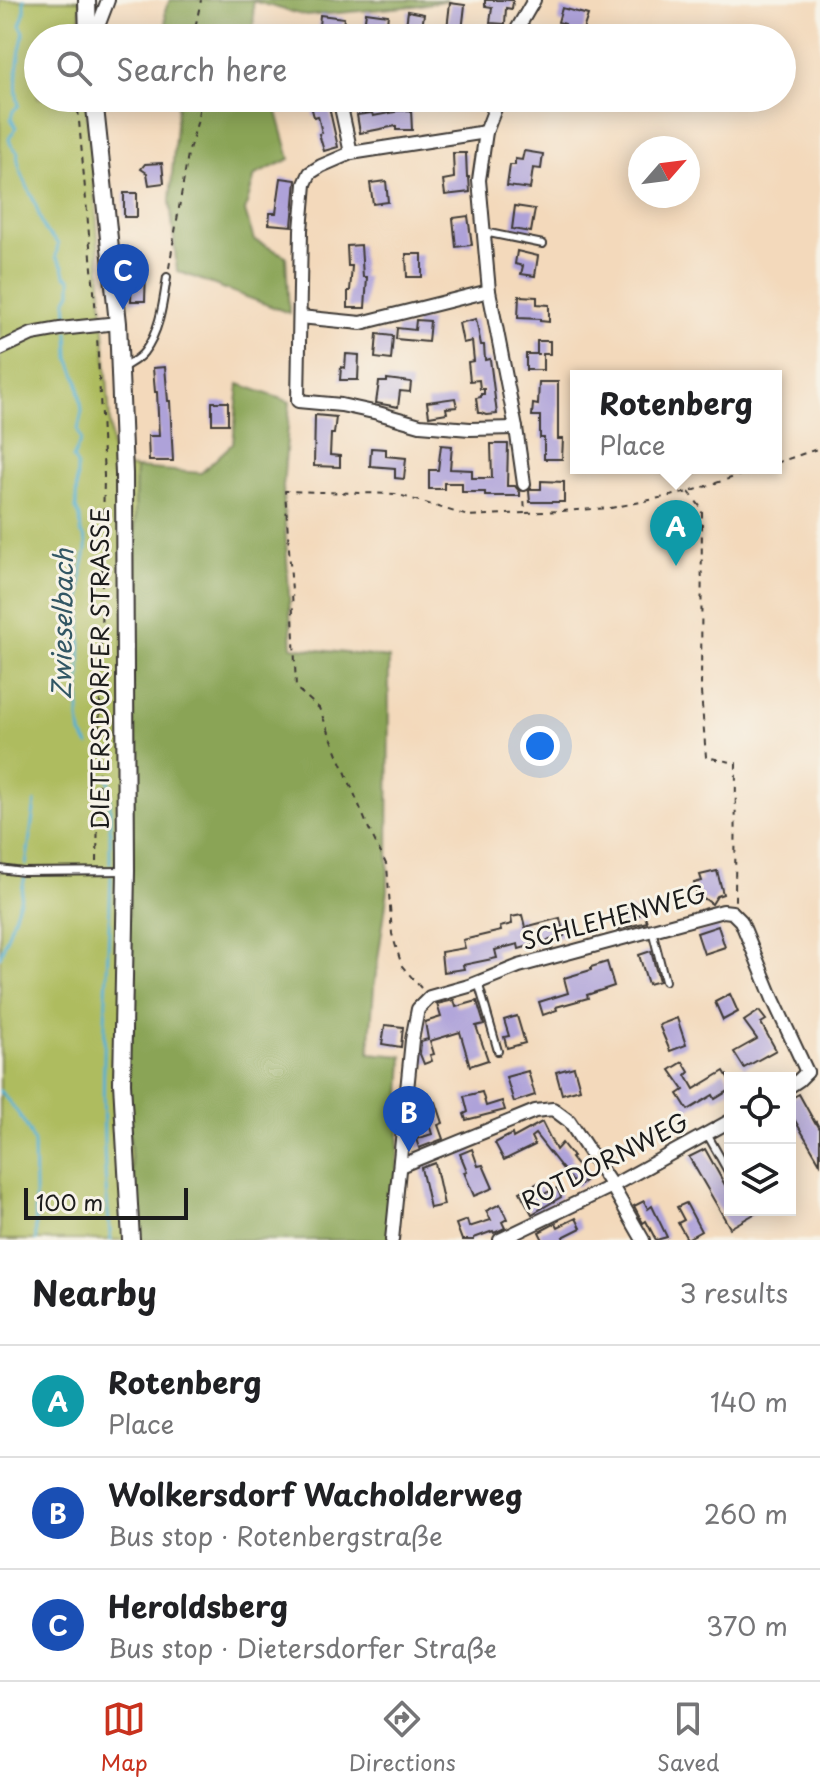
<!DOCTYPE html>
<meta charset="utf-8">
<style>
body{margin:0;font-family:"Playpen Sans",sans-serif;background:#f6f6f6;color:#202124}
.controls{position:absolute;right:24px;bottom:24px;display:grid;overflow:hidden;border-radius:0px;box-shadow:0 4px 20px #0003}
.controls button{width:72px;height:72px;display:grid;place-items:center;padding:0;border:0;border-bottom:2px solid #e0e0e0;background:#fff;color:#202124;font:40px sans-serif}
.compass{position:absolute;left:628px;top:136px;width:72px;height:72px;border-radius:50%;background:#fff;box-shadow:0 4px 20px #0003;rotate:62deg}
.scale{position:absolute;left:24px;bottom:20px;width:164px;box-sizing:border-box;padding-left:8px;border:4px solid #1c1c1c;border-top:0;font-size:22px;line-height:28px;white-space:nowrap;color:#1c1c1c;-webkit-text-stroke:6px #f7f3e8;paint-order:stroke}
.you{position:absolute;left:540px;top:746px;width:28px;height:28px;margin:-20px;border:6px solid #fff;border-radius:50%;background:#1a73e8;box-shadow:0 0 0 12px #1a73e833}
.badge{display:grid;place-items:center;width:52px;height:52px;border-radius:50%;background:#c8321e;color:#fff;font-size:26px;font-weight:700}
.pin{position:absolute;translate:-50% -66px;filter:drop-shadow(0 2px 4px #0008)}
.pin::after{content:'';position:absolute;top:42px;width:28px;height:24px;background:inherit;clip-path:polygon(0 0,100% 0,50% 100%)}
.popup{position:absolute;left:570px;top:370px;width:212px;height:104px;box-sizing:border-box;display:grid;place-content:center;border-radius:0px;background:#fff;filter:drop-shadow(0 2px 6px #0005);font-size:26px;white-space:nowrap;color:#757577}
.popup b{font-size:30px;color:#202124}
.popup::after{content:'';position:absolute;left:50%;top:100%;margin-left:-16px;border:16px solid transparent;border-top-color:#fff}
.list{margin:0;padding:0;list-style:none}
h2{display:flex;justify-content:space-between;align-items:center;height:104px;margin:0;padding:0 32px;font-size:34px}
h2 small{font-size:26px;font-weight:400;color:#757577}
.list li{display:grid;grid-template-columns:52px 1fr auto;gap:24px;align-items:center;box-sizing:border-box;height:112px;padding:0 32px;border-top:2px solid #e0e0e0}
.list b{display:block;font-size:30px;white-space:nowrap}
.list p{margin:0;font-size:26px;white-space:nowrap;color:#757577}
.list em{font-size:26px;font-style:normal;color:#757577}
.icon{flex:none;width:44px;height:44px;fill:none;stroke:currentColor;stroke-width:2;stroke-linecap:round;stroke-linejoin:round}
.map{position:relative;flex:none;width:820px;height:1240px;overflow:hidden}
.search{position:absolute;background:#fff;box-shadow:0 4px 20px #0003;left:24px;right:24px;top:24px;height:88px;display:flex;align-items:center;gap:20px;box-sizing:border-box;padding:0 28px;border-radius:44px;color:#757577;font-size:30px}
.sheet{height:440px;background:#fff}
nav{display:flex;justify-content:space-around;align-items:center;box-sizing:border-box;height:112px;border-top:2px solid #e0e0e0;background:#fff;font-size:22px;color:#757577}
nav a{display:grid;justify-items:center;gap:4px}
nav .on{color:#c8321e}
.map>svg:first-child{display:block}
</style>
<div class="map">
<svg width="820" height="1240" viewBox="0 0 820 1240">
<rect width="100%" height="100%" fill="#f7f3e8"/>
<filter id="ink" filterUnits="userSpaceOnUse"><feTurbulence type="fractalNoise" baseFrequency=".0125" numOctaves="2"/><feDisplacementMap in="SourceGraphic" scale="16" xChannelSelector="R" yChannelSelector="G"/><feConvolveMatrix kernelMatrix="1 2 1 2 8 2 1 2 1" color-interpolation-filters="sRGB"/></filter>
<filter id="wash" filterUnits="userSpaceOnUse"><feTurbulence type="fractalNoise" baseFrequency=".006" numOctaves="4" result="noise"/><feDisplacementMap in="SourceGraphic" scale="32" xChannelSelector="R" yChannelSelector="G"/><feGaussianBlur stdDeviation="1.8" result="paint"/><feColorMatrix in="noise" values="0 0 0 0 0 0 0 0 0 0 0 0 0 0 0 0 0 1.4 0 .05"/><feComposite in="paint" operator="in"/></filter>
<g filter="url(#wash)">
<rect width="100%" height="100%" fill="#f3d9bb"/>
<path fill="#aebc5f" stroke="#656c3e" stroke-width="2" d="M0,0H80L81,38H38V98H86L96,208L113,467L136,468L126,1081L137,1240H0Z"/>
<g fill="#8aa456" stroke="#536039" stroke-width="2">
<path d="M170,0H448L415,6L306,16L253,1L254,38H167L165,10Z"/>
<path d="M178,98H271L274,101L290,159L255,175L245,211L254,240L286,256L289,313L177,271L170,201Z"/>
<path d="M239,384L290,402L283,487L292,647L389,658L388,890L374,987L369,1053L403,1056L394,1240H137L126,1081L136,468L201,473L233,443Z"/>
</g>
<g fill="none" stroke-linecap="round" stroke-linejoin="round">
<g stroke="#53b0d1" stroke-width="3">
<path d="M24,0V14L20,25L24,32C19,51 13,86 19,105L13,111L11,119L16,127L9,139L11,145L18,152C15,166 31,192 36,206C39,214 41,222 45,230C48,235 54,239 58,244L56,257L63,266L65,275L71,279V292L66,301L68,324"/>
<path d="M68,332L69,358L78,381L82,411L78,430L81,440L73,458L77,465L76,509L80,517L81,533C91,542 84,557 82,569L79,718L81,734L89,745"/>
<path d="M107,776L110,784V863"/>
<path d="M26,865L35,802"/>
<path d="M0,957L20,900L25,876"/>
<path d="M0,1091C14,1108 27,1122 34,1143L36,1240"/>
<path d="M111,1240C96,1120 107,998 111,877"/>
</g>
</g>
<g id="blocks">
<g fill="#aea2d9">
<path d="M485,0H513L512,9L506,8L505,24L490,23L492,7L485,6Z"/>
<path d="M450,3L465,5L462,31L447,29Z"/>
<path d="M562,8L588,15L581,36L563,31L565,24L558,22Z"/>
<path d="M408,11L424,14L421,35L405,33Z"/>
<path d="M366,12L388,15L386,29L378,28L377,37L363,35Z"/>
<path d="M320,15L344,18L342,33L335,32V38H318Z"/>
<path d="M309,98H327L338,147L324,151L319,134L322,133L318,116L314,117Z"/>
<path d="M411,110L412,130H396V126L360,133L357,115L372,113L373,116L395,112V111Z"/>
<path d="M524,151L543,154L541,169L533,168L530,189L507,186L510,165H515V159L522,160Z"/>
<path d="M453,153H466L467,177H469L470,192L445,195L443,180L454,178Z"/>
<path d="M162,163L164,183L149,185L147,173L141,169L145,164Z"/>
<path d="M281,178L296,180L292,226L269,224L270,213H276Z"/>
<path d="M386,181L388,202L373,204L370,183Z"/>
<rect x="124" y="193" width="13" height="24"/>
<path d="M515,206L535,209L531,232L512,229Z"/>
<path d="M468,216L472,245L456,247L453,218Z"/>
<path d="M361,245L363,277H367L365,308H348V291H350L352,266H348L347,246Z"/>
<path d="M517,251L538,256L535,276L521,274L523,266L515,264Z"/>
<path d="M406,254H422V277H407Z"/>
<path d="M132,269H146L145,301H131Z"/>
<path d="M519,296L537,297V304L549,305V322L540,321V319L518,318Z"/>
<path d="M476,319L481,345H484L485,360L490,359L497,414L486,415L481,413H478L476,398L481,397V394H484V389H480L479,380L470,381L468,362L474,361L472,341L463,343L459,323Z"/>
<path d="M416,320L430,321L428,342L396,339L397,328L415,330Z"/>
<path d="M377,334L393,336L391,360L375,358Z"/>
<path d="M537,341H550V354H543V370H526V354H540H537Z"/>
<path d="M346,354L359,355L358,380H340L341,367L345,368Z"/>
<path d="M165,367L168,401H170L173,461H149L148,436H159L157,392H155L153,368Z"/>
<path d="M387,379L411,382L410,392L400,391L398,407L376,403L379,382H387Z"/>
<path d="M539,382H558V439H563L562,459H544V438H540V416H532L533,404L538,405Z"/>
<path d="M455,398L457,407L446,408L447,413L429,416L427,402Z"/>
<rect x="212" y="402" width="16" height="22"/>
<path d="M315,415L336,417L334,434H331L330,455L340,456V467L314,466Z"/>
<path d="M491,444H508L507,486H515L520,492V496H485V492H462V483H444V489H429V470H438L441,445L452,446L450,469L472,470V478H492Z"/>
<path d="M371,448L386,449V456L406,458L404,479L395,478V468L370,466Z"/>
<path d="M541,481L564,482V502H530L529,491L531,489H541Z"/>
<path d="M717,871L723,894L717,896L712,904L705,899L699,900L694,883L702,881L700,875Z"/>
<path d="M632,908L635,916L644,913L647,922L616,930L612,914Z"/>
<path d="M522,915L525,927L560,918L564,936L519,949L518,944L495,950L497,958L463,965L464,969L443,972L441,952L465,948L463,940L501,931L500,927L512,924L511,917Z"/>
<path d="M718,926L725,947L704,954L697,933Z"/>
<path d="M651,951L659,981L648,984L639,955Z"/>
<path d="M607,962L614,986L587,995L588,998L556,1007L557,1010L543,1015L539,1002L568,993L564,978L591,970V967Z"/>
<path d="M730,994L738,1012L723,1020L715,1002Z"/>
<path d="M454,1000L456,1007L477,1001L484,1024L476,1026L488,1060L470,1066L460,1032L430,1041L434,1054L430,1055L432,1061L424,1064L420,1054L421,1041L428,1039L425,1022L441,1017L437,1004Z"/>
<path d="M759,1011L766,1020L761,1023L776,1050L744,1068L734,1052L757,1039L744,1021Z"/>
<path d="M517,1016L525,1043L507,1048L504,1037L509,1036L504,1020Z"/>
<path d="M677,1018L686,1045L670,1051L659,1025Z"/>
<path d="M385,1025L403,1027L401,1047L382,1044Z"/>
<path d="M683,1062L689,1072L686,1075L694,1089L724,1071L730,1081V1090L715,1099L713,1095L688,1110L678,1094L684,1090L670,1070Z"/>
<path d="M574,1067L580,1089L562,1094L556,1072Z"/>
<path d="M528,1071L535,1095L514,1102L506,1077Z"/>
<path d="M482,1092L486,1106L502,1101L505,1110L466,1120L464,1114L468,1112L464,1096Z"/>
<path d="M799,1094L815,1123L816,1122L820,1129V1163L790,1112V1099Z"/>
<path d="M436,1102L443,1123L438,1125L443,1139L419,1148L416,1139L432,1134L423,1106Z"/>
<path d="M542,1122L556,1150L562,1143L573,1157L571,1158L588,1179L577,1187L535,1134L531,1137L535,1145L504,1160L495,1143L512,1134L513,1138Z"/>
<path d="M472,1149L478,1166L483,1165L493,1188L474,1196L464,1172L467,1171L460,1154Z"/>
<path d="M705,1149L730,1194V1210H761L730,1228L689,1157Z"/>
<path d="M435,1163L444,1205L430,1208L421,1168Z"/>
<path d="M538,1183L544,1194L557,1188L561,1197L532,1214L520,1192Z"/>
<path d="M644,1201L648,1209L652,1206L667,1237L656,1240L646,1221L643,1223L634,1206Z"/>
<path d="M686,1203L701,1231L687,1239L678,1223L684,1220L677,1207Z"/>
<path d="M500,1204L507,1219L502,1222L505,1228L494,1233L493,1231L474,1238V1240H462L456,1224L467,1220L469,1227L491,1220L486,1211Z"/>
<path d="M576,1218L581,1228L563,1237L565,1240H543L539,1232L556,1223L558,1227Z"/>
</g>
</g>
</g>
<g filter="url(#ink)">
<use href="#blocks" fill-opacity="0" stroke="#3c3834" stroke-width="2"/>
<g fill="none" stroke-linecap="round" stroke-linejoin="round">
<defs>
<g id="service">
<path d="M484,232L543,244"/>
<path d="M123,368C130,363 139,359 144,352C160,331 163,303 167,277"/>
<path d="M0,869L23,872L124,871"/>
<path d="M652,930L665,981"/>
<path d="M478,982L498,1051"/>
<path d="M707,1134L730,1175"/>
</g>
<g id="minor">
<path d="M88,35L100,21L108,0"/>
<path d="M512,38L534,0"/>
<path d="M339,98L351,153"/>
<path d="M499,98L486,132L479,180L489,291L516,428L524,484"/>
<path d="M486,132L351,153L321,166L310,173L305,184L301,230L298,401L341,405L378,413L420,425L470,429L516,428"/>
<path d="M300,317L361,323L489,291"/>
<path d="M0,349L32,334L60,329L118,323"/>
<path d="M790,1086L799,1080L807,1072"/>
<path d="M400,1166L535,1111L553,1109L569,1121L612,1186L643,1240"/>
<path d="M392,1240L412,1040L418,1009L430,997L469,986L519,966L723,911L732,912L741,921L773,999L807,1072"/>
<path d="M500,1240L612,1186L730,1121"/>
</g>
<g id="tertiary">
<path d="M87,0L88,38"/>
<path d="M94,98L118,323L124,474L126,871L122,1083L131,1240"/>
</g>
</defs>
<use href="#service" stroke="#3c3834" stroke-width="10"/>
<use href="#minor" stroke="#3c3834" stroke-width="16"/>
<use href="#tertiary" stroke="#3c3834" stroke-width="20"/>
<g stroke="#3c3834" stroke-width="2" stroke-dasharray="6 6" stroke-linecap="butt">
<path d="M193,38L201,0"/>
<path d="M77,98L96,314"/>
<path d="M169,268L188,154L197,123L201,98"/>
<path d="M776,463L820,448"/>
<path d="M689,492L702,509L701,692L706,757L736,763L735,901"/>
<path d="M526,513L611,508L689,492L761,468"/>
<path d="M97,862L104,476L97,336"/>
<path d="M421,988L402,966L392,934L387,866L368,827L319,708L296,688L292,591L285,491L396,494L468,516L525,513L524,497"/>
</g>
<use href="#service" stroke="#fff" stroke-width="6"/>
<use href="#minor" stroke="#fff" stroke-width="12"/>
<use href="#tertiary" stroke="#fff" stroke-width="16"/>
</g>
</g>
<g text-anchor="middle" stroke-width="6" stroke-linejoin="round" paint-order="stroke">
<g font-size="24" fill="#1c1c1c" stroke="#f7f3e8">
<text transform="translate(101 669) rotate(-90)" y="8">DIETERSDORFER STRASSE</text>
<text transform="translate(614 918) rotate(-15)" y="8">SCHLEHENWEG</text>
<text transform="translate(605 1162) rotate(-27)" y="8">ROTDORNWEG</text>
</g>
<g font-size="26" font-style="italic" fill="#325764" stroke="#f7f3e8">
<text transform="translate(63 624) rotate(-89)" y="9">Zwieselbach</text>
</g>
</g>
</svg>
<div class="controls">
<button><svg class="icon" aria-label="locate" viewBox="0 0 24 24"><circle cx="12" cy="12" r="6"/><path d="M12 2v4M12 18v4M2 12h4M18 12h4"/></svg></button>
<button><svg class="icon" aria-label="layers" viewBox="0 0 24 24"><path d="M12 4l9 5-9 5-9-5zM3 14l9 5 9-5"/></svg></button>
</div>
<svg class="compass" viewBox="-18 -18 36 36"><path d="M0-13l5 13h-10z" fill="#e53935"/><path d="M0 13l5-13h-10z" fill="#757577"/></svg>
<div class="scale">100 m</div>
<div class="you"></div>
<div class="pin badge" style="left:676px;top:566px;background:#0f9aa8">A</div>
<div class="popup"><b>Rotenberg</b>Place</div>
<div class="pin badge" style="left:409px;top:1152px;background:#1a4fb4">B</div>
<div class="pin badge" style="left:123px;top:310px;background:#1a4fb4">C</div>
<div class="search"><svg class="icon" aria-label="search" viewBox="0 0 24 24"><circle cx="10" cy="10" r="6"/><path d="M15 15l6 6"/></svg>Search here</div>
</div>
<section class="sheet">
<h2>Nearby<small>3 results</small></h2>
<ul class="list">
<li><span class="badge" style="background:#0f9aa8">A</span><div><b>Rotenberg</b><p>Place</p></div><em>140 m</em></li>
<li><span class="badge" style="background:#1a4fb4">B</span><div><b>Wolkersdorf Wacholderweg</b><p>Bus stop · Rotenbergstraße</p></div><em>260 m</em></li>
<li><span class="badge" style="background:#1a4fb4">C</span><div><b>Heroldsberg</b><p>Bus stop · Dietersdorfer Straße</p></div><em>370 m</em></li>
</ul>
</section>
<nav>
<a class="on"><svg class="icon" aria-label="map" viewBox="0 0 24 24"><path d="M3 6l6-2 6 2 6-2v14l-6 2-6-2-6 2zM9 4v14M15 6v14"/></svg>Map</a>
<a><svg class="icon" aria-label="directions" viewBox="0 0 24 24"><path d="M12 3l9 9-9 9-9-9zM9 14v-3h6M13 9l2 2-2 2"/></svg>Directions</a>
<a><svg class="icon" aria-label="saved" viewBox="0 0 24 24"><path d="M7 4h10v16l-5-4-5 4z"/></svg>Saved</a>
</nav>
